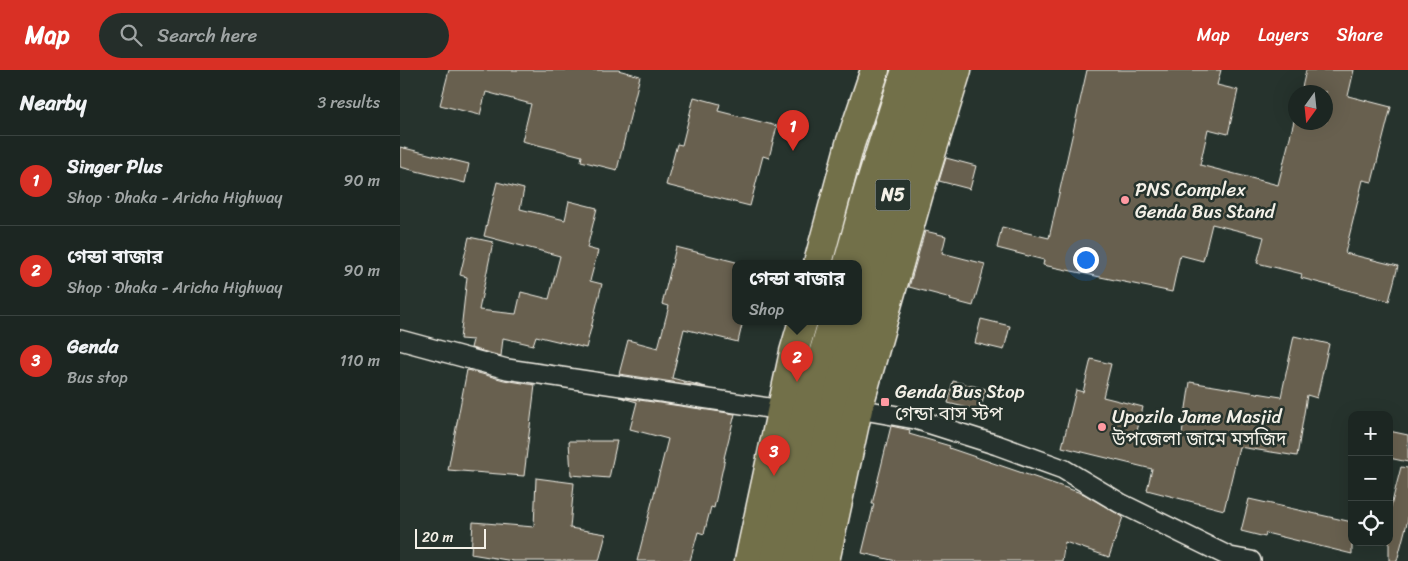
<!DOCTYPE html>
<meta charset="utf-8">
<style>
body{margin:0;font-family:Sriracha,"Noto Sans Bengali",sans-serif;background:#252e2a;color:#f1f3f6}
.controls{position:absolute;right:15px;bottom:15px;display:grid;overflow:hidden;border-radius:10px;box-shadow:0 5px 20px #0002}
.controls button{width:45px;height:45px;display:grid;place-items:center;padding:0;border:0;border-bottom:1px solid #3a4340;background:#1c2622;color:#f1f3f6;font:25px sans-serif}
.compass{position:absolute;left:888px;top:15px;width:45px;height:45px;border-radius:50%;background:#1c2622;box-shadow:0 5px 20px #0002;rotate:195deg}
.scale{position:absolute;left:15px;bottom:12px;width:71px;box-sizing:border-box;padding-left:5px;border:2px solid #f4f1e8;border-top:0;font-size:14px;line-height:18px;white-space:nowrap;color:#f4f1e8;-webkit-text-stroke:4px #26332d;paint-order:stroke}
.you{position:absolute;left:685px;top:189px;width:18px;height:18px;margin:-12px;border:4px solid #fff;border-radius:50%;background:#1a73e8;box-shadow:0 0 0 8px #1a73e833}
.badge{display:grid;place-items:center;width:32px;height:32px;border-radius:50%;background:#d93025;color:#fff;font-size:16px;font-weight:700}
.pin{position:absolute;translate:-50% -41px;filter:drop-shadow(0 1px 2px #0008)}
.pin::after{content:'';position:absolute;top:26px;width:18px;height:15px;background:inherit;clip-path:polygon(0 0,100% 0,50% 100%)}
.popup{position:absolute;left:332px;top:190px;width:130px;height:65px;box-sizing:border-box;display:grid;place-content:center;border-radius:10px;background:#1c2622;filter:drop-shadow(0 1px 4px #0005);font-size:16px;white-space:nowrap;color:#a0a5a5}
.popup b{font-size:19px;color:#f1f3f6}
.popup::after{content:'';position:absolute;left:50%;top:100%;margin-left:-10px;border:10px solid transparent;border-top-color:#1c2622}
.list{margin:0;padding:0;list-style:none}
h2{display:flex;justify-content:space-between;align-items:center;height:65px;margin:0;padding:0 20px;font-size:21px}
h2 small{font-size:16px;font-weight:400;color:#a0a5a5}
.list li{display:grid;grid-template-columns:32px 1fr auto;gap:15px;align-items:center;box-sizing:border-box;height:90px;padding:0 20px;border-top:1px solid #3a4340}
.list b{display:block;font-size:19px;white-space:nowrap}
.list p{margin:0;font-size:16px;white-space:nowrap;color:#a0a5a5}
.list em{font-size:16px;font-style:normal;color:#a0a5a5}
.icon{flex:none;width:28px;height:28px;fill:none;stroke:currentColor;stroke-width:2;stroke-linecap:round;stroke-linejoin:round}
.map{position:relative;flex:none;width:1008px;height:491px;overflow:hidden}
header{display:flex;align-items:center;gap:30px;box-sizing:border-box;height:70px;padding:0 25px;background:#d93025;color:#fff}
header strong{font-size:24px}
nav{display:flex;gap:28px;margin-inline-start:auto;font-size:18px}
.search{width:350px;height:45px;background:#252e2a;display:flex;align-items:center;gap:12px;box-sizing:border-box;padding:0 18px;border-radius:28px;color:#a0a5a5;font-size:19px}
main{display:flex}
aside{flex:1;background:#1c2622}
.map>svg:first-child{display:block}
</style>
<header>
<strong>Map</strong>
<div class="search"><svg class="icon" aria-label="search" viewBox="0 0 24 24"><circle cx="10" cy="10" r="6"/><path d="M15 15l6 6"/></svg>Search here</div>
<nav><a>Map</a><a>Layers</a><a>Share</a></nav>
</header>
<main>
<aside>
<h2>Nearby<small>3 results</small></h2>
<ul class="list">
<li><span class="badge">1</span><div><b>Singer Plus</b><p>Shop · Dhaka - Aricha Highway</p></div><em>90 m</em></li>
<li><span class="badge">2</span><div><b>গেন্ডা বাজার</b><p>Shop · Dhaka - Aricha Highway</p></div><em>90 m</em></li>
<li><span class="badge">3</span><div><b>Genda</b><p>Bus stop</p></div><em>110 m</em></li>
</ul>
</aside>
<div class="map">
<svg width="1008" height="491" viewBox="0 0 1008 491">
<rect width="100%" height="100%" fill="#26332d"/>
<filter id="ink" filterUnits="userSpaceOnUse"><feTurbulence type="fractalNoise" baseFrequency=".02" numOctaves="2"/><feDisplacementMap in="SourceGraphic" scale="10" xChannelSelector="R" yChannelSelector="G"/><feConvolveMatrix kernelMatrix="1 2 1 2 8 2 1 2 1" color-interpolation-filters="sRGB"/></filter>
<g filter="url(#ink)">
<g fill="#686150" stroke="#f4f1e8">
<path d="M49,0H218L240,6L217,100L181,91L182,86L122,71L131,34L86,22L80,45L40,35Z"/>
<path d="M687,0H821L817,15L838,20L828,64L808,59L800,95L878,115L896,43V52H926V22H901L906,0H954L948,26L991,37L972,112L963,110L945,183L998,196L989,231L901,208L902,204L857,193L864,167L812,154L803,191L780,185L772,222L643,195L644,190L597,178L602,157L649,168Z"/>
<path d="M294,27L320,34L318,41L377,56L369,88L363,86L350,136L266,115L277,74L282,75Z"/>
<path d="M0,77L69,94L65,113L0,97Z"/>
<path d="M546,88L576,96L570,119L539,111Z"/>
<path d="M97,112L124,119L120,139L165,150L169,131L197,138L187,178L198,181L190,211L202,214L186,278L136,266L133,275L103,268L101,286L71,278L73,270L60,269L67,207L60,205L69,167L93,172L79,240L116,244L121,222L149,229L160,186L84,166Z"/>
<path d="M525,161L546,166L542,183L585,194L573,236L550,230L551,228L509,217Z"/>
<path d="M276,177L336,192V251H343L338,272L284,259L272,308L306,317L219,304L228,270L258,278L269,236L262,234Z"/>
<path d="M581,249L610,256L604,280L575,273Z"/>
<path d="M894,266L929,274L917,328L907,325L897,386L839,377L824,440L747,420L752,399L662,377L676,320L683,322L691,289L711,294L703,327L743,337L737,361L781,371L790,312L881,327Z"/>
<path d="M67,300L104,310L135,315L124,406L48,400Z"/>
<path d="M553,311L586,319L580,341L548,333Z"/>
<path d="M219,327L335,344L324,388H325L314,438L311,437L304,464L298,462L290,491H237L268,369L230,359L237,332Z"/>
<path d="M491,356L510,360L509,364L550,376L549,378L684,424L723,447L709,487L665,472L662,491H496L462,483L474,434H472Z"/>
<path d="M989,361L1008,365V392L989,388Z"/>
<path d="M169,371H217L209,408L171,405Z"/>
<path d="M1001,397L1008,398V449L997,491H989V444Z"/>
<path d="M136,408L174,413L170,458L206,464L199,491H113L71,484L73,452L134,457Z"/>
<path d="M849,429L952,452V484L866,463L865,467L841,461Z"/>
</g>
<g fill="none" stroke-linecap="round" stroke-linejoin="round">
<defs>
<g id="street">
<path d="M0,270L107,299L382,340"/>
<path d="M458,339L515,349L597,375L663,399L720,433L830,487L851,491"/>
</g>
<g id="highway">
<path d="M418,193L450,74L475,0"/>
<path d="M448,193L469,118L506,0"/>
<path d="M458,250L515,46L530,0"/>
<path d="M349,491L394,282L403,251"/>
<path d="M374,491L407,337L433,251"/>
<path d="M399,491L433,343L458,251"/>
<path d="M425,491L458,339L519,123L557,0"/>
</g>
</defs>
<use href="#street" stroke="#f4f1e8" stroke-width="22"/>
<use href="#highway" stroke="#f4f1e8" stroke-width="31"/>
<use href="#street" stroke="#26332d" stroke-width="19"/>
<use href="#highway" stroke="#726f4a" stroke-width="28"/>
</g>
</g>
<g fill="#ff9aa2" stroke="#26332d" stroke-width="2">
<circle cx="725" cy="130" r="5"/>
<rect x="480" y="327" width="10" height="10" rx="2.5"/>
<circle cx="702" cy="357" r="5"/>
</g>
<g text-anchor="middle" stroke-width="5" stroke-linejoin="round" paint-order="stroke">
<rect fill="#26332d" stroke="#b6b8b0" stroke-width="1" x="475.5" y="109.5" width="35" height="31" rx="4"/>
<g font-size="18" font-weight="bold" fill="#f4f1e8">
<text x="493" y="131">N5</text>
</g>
<g font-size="19" fill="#f4f1e8" stroke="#26332d" text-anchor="start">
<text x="735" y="126">PNS Complex<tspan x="735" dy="22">Genda Bus Stand</tspan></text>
<text x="495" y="328">Genda Bus Stop<tspan x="495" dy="22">গেন্ডা বাস স্টপ</tspan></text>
<text x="712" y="353">Upozila Jame Masjid<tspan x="712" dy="22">উপজেলা জামে মসজিদ</tspan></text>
</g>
</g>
</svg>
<div class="controls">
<button>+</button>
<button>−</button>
<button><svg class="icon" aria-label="locate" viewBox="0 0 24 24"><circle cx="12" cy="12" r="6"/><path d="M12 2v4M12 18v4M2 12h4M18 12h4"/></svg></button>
</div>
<svg class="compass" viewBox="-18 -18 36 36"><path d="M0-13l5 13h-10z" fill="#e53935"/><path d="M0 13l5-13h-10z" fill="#a0a5a5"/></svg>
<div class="scale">20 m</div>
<div class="you"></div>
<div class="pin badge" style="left:393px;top:81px">1</div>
<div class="pin badge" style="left:397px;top:312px">2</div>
<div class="popup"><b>গেন্ডা বাজার</b>Shop</div>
<div class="pin badge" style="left:374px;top:406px">3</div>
</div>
</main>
